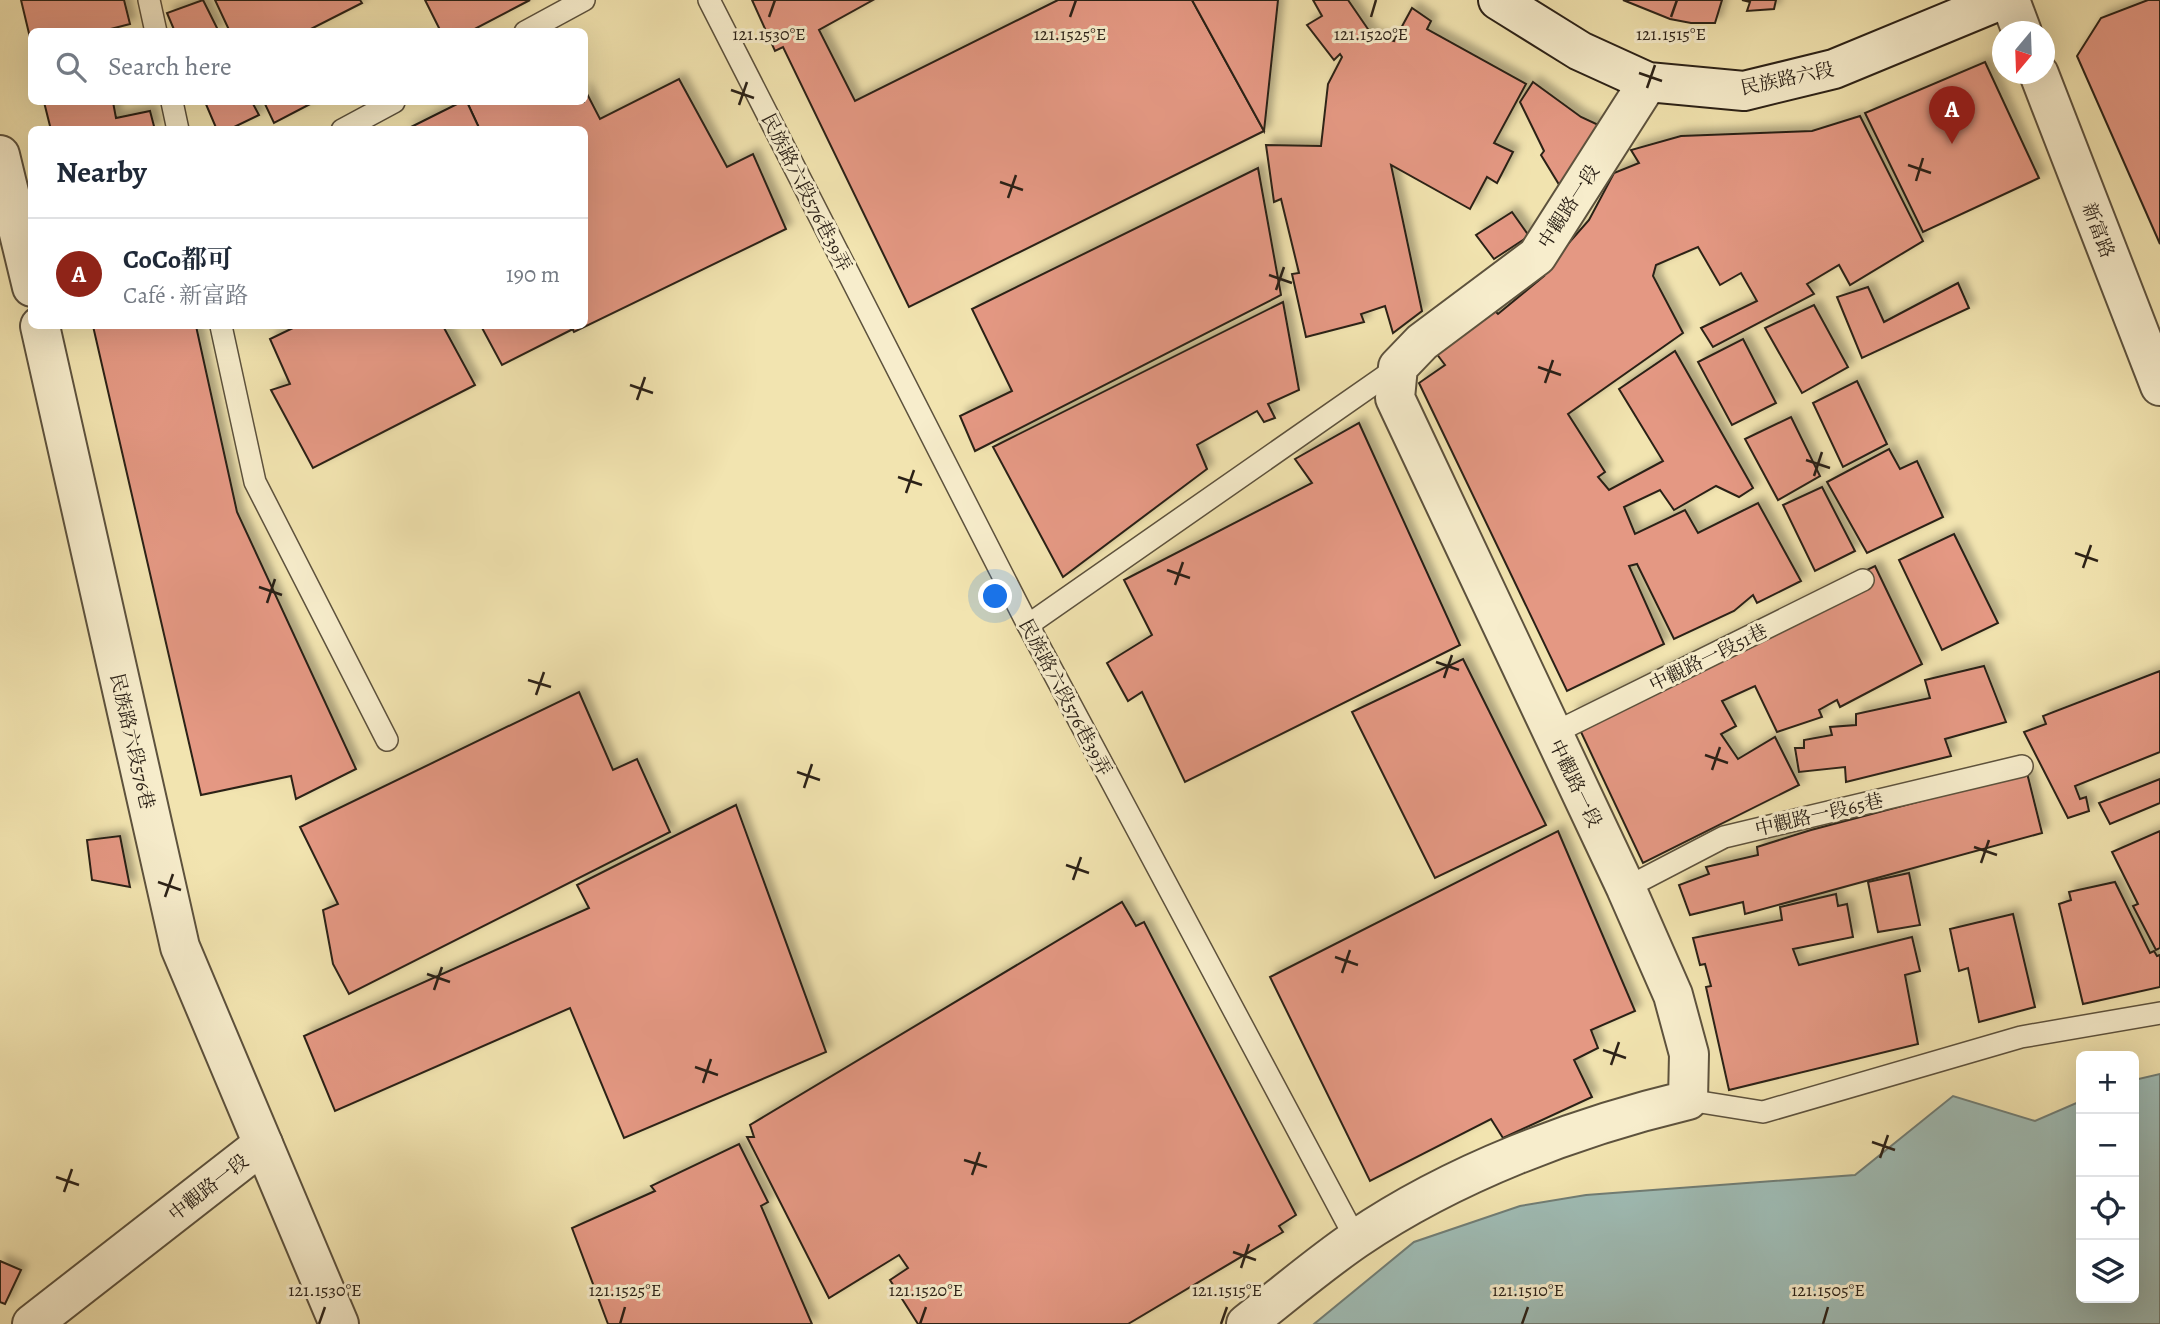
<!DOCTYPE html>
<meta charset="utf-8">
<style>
body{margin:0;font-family:Alegreya,"Noto Serif TC",serif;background:#f2f2f3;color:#1f2937}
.controls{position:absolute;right:21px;bottom:21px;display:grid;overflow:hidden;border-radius:10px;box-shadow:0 7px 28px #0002}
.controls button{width:63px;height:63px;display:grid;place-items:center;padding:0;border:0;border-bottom:2px solid #e0e1e3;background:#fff;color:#1f2937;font:35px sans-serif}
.compass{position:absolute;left:1992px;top:21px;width:63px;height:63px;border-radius:50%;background:#fff;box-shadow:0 7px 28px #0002;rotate:199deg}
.you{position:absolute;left:996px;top:597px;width:24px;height:24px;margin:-18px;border:5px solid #fff;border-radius:50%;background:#1a73e8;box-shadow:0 0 0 10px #1a73e833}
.badge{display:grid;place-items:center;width:46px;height:46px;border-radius:50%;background:#8f2418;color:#fff;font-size:23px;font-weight:700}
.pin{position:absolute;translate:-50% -58px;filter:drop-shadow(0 2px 4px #0008)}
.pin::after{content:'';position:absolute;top:37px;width:24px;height:21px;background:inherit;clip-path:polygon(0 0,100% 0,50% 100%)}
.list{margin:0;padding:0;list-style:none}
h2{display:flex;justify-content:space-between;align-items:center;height:91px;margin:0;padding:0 28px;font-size:30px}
h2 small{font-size:23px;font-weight:400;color:#747a83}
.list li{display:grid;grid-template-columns:46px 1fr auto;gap:21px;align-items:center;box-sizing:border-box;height:112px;padding:0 28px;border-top:2px solid #e0e1e3}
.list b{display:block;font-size:26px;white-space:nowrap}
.list p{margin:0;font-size:23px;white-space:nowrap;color:#747a83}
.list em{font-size:23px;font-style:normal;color:#747a83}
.icon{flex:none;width:38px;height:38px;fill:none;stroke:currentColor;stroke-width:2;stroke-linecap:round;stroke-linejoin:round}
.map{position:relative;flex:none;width:2160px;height:1324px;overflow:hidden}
.search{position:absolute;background:#fff;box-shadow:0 7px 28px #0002;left:28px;top:28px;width:560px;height:77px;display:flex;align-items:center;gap:18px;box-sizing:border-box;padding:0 24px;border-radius:10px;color:#747a83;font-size:26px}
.panel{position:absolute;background:#fff;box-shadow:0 7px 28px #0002;left:28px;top:126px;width:560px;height:203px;border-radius:10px}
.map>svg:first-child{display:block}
</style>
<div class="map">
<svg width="2160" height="1324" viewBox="0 0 2160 1324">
<defs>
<filter id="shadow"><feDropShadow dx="6" dy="-6" stdDeviation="3.5" flood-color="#0004"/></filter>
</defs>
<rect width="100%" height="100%" fill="#f2e4b0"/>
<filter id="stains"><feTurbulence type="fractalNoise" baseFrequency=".00286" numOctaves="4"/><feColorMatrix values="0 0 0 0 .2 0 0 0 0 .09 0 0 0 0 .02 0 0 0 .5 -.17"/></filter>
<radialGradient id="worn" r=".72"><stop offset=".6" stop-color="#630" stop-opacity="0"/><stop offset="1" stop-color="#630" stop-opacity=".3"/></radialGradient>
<path fill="#9fbcb5" stroke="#717e76" stroke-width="2" d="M2160,1074V1324H1314L1414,1242L1520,1206L1586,1195L1855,1175L1953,1096L2035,1121L2081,1101V1298H2134V1080Z"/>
<g fill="#e49883" stroke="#2b2117" stroke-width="2" filter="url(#shadow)">
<path d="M21,0H124L130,24L99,32H32V46Z"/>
<path d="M203,0L219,32H175L167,13Z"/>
<path d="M215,0H360L362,3L305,32H230Z"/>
<path d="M425,0H530L469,32H441Z"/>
<path d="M752,0H873L819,30L855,101L1058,0H1192L1264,131L909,307L783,47L775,51Z"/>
<path d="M1192,0H1278L1264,131Z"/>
<path d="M1313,0H1348L1372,35L1394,41L1412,8L1431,21L1427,29L1526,84L1494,143L1513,152L1497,183L1487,177L1470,209L1391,165L1422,311L1393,333L1385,306L1361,314L1364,322L1306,337L1292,274L1299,273L1281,199L1274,202L1266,145L1321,146L1328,84L1342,57L1340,54L1334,60L1307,25L1322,16Z"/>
<path d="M1623,0H1722L1715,23H1691L1670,19Z"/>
<path d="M1742,0H1776L1774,9L1747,11L1750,2Z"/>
<path d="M2148,0H2160V244L2077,56L2101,18Z"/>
<path d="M1985,62L2039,178L1923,232L1865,113Z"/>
<path d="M679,79L727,167L753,154L786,229L574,332L571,326H584V130H480L467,102H584V88L600,119Z"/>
<path d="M1533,82L1581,117L1607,129L1566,196L1541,155L1544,151L1520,102Z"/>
<path d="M44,102H113L116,118L150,111L155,130H51Z"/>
<path d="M205,102H252L259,115L228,130H217Z"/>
<path d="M264,102H314L274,123Z"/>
<path d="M461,102H467L480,130H405Z"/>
<path d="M1860,116L1923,241L1850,285L1839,265L1807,284L1814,294L1713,347L1701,328L1757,301L1741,273L1720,285L1698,247L1656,265L1653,276L1683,333L1568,414L1605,472L1598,477L1609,490L1663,461L1619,389L1675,351L1753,488L1739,497L1716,486L1674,510L1660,490L1624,507L1635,534L1685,510L1698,533L1758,503L1801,581L1757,603L1753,595L1734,611L1674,639L1637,564L1629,566L1664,644L1567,691L1419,383L1445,365L1436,353L1492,308L1498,314L1544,276L1538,266L1554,260L1589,220L1614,173L1639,163L1631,150L1681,136L1812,131Z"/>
<path d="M1258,168L1281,295L975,451L960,416L1012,391L972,309Z"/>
<path d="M1512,212L1529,236L1494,259L1476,235Z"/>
<path d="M1958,283L1969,308L1862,358L1837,297L1868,287L1884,322Z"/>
<path d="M1283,302L1299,390L1268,404L1275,418L1264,422L1257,411L1197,445L1207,469L1063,577L993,447Z"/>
<path d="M1814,305L1848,367L1802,393L1765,328Z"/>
<path d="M93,326H196L237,512L356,769L296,799L291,776L201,795Z"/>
<path d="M297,326H443L475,385L313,468L271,390L290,384L270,339Z"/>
<path d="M481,326H571L573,329L502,365Z"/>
<path d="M1743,339L1776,403L1732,425L1698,362Z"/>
<path d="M1857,381L1887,444L1843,467L1813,403Z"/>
<path d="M1791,417L1820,476L1778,500L1745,439Z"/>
<path d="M1359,423L1460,645L1185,782L1142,692L1128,701L1107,663L1152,635L1124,580L1312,483L1295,459Z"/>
<path d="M1889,449L1900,469L1917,461L1943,517L1867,553L1827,482Z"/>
<path d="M1822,487L1855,551L1815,571L1783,505Z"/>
<path d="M1954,534L1998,623L1942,650L1899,560Z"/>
<path d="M1875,566L1922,664L1840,707L1837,700L1819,710L1822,717L1777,732L1755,686L1722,701L1736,726L1721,734L1738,759L1775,737L1799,785L1643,863L1572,713Z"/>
<path d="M1463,659L1546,825L1435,878L1352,712Z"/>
<path d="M1984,666L2006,722L1945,739L1951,756L1846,782L1845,767L1799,772L1795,748H1804V740L1832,735L1830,727L1856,725V714L1930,698L1925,680Z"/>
<path d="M2160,671V752L2075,786L2080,799L2086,797L2089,811L2068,818L2024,732L2046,724L2043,716Z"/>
<path d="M579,692L613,770L637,759L670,832L349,994L333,964L323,910L338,904L300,827Z"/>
<path d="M2027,773L2042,833L1745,914L1743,902L1690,915L1679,885L1709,874L1706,867L1758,855L1757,847L1811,830Z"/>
<path d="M2160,779V803L2110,824L2099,803Z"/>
<path d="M736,805L826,1052L624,1138L570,1008L335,1111L304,1036L589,908L577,885Z"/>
<path d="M1558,831L1635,1011L1591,1030L1598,1048L1574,1060L1592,1097L1503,1138L1491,1119L1370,1181L1270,977Z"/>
<path d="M2160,831V948L2156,950L2133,906L2138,904L2112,852Z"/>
<path d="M120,836L130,887L92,880L87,840Z"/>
<path d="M1909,873L1920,925L1878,932L1868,882Z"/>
<path d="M2115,882L2150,953L2154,951L2157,956L2160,955V987L2083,1004L2059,904L2071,900L2069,892Z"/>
<path d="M1836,894L1838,906L1847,904L1853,937L1793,949L1799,965L1912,937L1920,971L1905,975L1918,1044L1729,1090L1706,987L1711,986L1705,964L1700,965L1693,938L1782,920L1780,907Z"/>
<path d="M1122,902L1136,926L1144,922L1296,1215L1279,1226L1283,1232L1128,1324H918L890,1280L908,1268L899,1255L829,1298L747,1137H754L750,1125Z"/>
<path d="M2013,914L2035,1007L1979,1022L1968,968L1959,971L1950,929Z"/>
<path d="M739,1144L768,1202L761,1206L812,1324H608L572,1228L655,1191L651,1186Z"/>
<path d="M0,1261L21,1270L5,1304L0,1302Z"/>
</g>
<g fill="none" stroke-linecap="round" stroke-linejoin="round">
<defs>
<g id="service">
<path d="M149,0L156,32"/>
<path d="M709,0L1028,625L1356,1239"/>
<path d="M525,32L584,0"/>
<path d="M172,102L178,130"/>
<path d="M342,130L394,102"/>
<path d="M221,326L255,482L387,740"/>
<path d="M1028,625L1398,367"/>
<path d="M1552,734L1863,580"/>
<path d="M1626,888L1724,837L2022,766"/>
<path d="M1688,1100L1763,1112L2021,1037L2160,1013"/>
</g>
<g id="minor">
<path d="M263,1144L339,1324"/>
<path d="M1246,1324C1282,1296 1318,1265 1356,1239C1453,1173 1575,1127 1688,1100L1689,1054L1673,995L1626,888L1395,398L1398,367L1422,342L1537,256L1648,82"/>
</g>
<g id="tertiary">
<path d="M2010,0L2022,32"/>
<path d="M2039,74L2160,386"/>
<path d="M0,155L32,287"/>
<path d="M32,1324L263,1144L180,947L40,326"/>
</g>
<path id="secondary" d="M1498,0L1580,51L1648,82L1744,91L1834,69L2001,0"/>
</defs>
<use href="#service" stroke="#5d523d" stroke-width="24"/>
<use href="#minor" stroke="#5d523d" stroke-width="42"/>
<use href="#tertiary" stroke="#5d523d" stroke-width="42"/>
<use href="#secondary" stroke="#2b2117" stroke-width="42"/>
<use href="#service" stroke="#f7edcc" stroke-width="21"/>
<use href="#minor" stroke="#f7edcc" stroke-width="38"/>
<use href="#tertiary" stroke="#f7edcc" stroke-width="38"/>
<use href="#secondary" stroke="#f7edcc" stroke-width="38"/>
</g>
<path fill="none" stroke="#2b2117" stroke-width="2.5" d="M769,17L775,0M1070,17L1076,0M1371,17L1376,0M1671,17L1677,0M1639,73L1662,81M1647,88L1655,65M731,90L754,98M739,105L747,82M1908,165L1931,173M1916,181L1923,158M1000,182L1023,190M1008,198L1016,175M1269,275L1292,283M1276,290L1284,267M1538,367L1561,375M1545,383L1553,360M630,385L653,393M637,400L645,377M1806,460L1830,468M1814,476L1822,452M898,477L922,485M906,493L914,470M2075,553L2098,561M2083,568L2091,545M1167,570L1190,578M1175,585L1183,562M259,587L282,595M267,603L275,579M1436,662L1459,670M1444,678L1452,655M528,680L551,687M536,695L544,672M1705,755L1728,763M1712,770L1720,747M797,772L820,780M804,788L812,764M1974,847L1997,855M1981,863L1989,840M1066,865L1089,873M1073,880L1081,857M158,882L181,890M165,897L173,874M1335,957L1358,965M1342,973L1350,950M427,974L450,982M434,990L442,967M1603,1050L1626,1058M1611,1065L1619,1042M695,1067L718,1075M703,1083L711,1059M1872,1142L1895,1150M1880,1158L1888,1135M964,1160L987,1167M972,1175L980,1152M56,1177L79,1185M64,1192L72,1169M1233,1252L1256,1260M1241,1268L1249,1244M319,1324L325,1307M620,1324L625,1307M920,1324L926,1307M1221,1324L1227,1307M1522,1324L1528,1307M1823,1324L1828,1307"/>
<g text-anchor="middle" stroke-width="6" stroke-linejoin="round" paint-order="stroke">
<g font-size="19" fill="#2b2117" stroke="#f7edcc">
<text transform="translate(1787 78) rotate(-12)" y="7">民族路六段</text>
<text transform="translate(807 192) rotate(63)" y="7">民族路六段576巷39弄</text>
<text transform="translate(1568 206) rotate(-57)" y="7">中觀路一段</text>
<text transform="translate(2099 230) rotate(69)" y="7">新富路</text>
<text transform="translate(1708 657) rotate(-26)" y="7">中觀路一段51巷</text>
<text transform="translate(1066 697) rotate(62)" y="7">民族路六段576巷39弄</text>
<text transform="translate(133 741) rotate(77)" y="7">民族路六段576巷</text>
<text transform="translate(1576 783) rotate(64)" y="7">中觀路一段</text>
<text transform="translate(1819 814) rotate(-13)" y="7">中觀路一段65巷</text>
<text transform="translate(208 1187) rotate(-38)" y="7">中觀路一段</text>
</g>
</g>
<g font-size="18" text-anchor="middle" fill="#2b2117" stroke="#f7edcc" stroke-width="6" stroke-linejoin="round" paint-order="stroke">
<text x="769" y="40">121.1530°E</text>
<text x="1070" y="40">121.1525°E</text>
<text x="1371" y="40">121.1520°E</text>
<text x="1671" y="40">121.1515°E</text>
<text x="325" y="1296">121.1530°E</text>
<text x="625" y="1296">121.1525°E</text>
<text x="926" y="1296">121.1520°E</text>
<text x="1227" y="1296">121.1515°E</text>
<text x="1528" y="1296">121.1510°E</text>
<text x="1828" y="1296">121.1505°E</text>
</g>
<rect width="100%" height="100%" filter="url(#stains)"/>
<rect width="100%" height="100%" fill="url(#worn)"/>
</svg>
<div class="controls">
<button>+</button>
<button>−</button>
<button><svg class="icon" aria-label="locate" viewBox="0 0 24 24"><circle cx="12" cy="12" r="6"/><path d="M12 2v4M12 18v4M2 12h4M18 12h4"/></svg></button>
<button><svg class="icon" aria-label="layers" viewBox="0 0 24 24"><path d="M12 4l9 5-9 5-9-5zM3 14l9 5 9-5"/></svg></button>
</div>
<svg class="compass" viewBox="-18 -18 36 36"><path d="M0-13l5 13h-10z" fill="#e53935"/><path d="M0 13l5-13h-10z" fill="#747a83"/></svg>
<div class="you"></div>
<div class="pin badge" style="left:1952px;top:144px">A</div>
<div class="search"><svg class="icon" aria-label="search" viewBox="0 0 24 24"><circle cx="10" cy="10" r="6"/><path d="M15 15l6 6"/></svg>Search here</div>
<section class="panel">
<h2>Nearby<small></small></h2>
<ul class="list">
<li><span class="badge">A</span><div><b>CoCo都可</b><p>Café · 新富路</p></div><em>190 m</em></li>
</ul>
</section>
</div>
